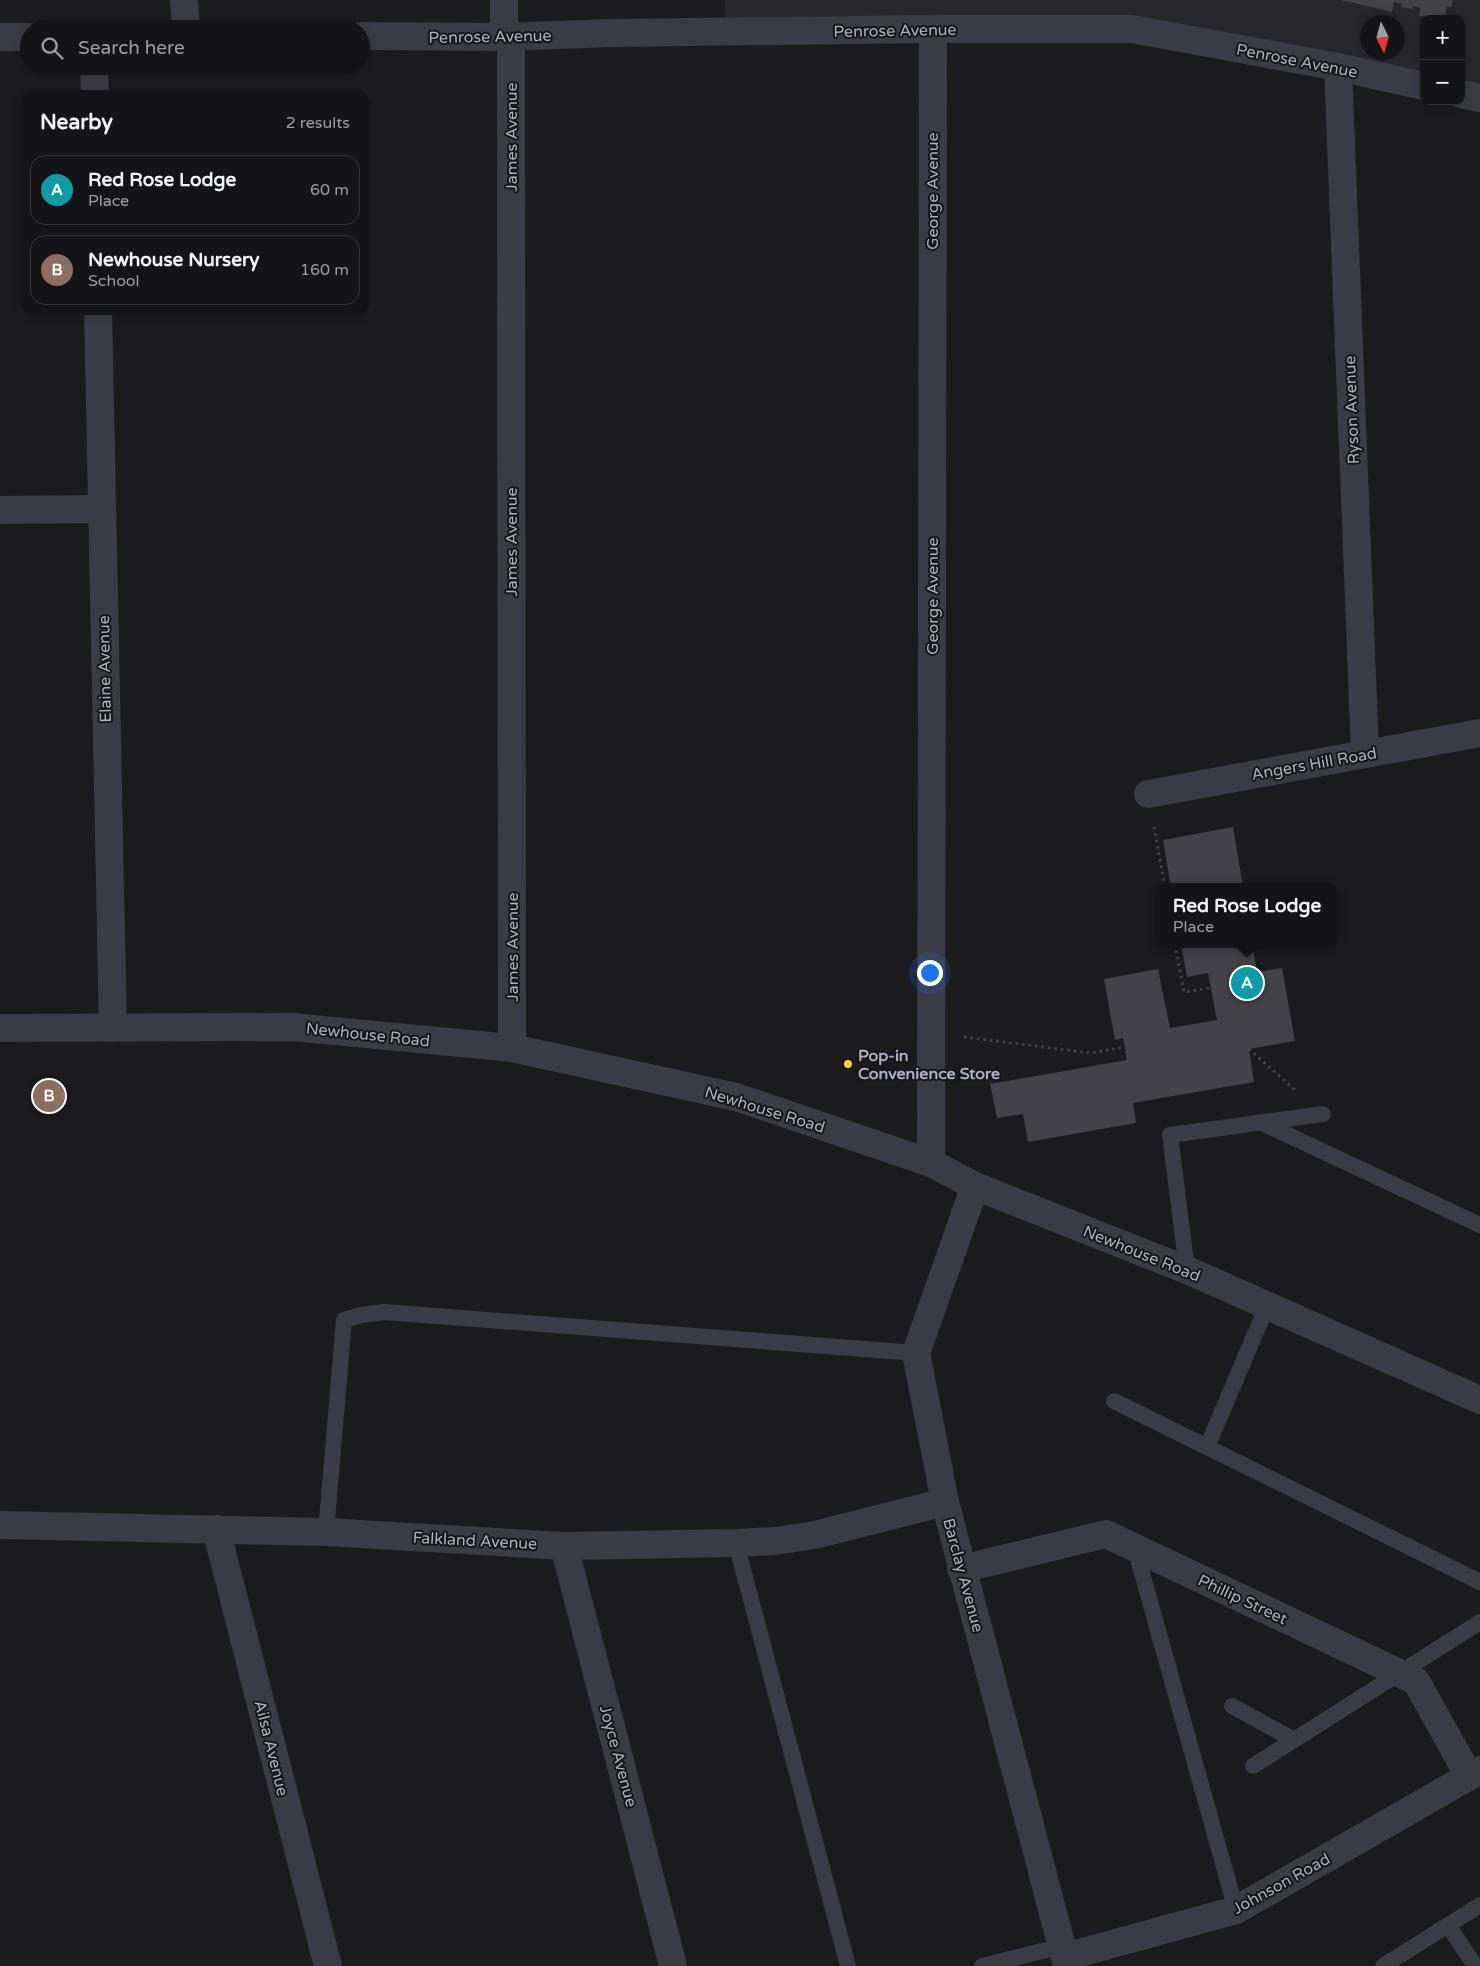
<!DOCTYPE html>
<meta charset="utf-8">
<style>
body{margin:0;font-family:"Varela Round",sans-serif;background:#1d1d1f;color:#f1f3f6}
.controls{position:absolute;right:15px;top:15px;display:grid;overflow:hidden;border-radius:10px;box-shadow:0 2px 8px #0003}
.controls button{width:45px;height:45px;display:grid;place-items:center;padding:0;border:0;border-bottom:1px solid #333335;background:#141416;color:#f1f3f6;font:25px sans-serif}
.compass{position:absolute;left:1360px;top:15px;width:45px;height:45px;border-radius:50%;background:#141416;box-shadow:0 2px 8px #0003;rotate:174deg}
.you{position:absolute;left:929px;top:972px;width:18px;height:18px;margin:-12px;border:4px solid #fff;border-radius:50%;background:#1a73e8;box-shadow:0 0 0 8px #1a73e833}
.badge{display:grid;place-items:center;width:32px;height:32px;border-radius:50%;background:#ffd131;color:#fff;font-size:16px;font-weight:700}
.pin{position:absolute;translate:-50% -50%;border:2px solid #fff;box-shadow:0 1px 5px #0006}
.popup{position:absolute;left:1156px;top:883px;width:182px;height:65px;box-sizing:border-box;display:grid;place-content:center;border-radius:10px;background:#141416;filter:drop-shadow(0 1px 4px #0005);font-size:16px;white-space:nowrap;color:#9d9ea1}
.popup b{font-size:19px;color:#f1f3f6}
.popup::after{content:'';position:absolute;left:50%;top:100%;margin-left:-10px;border:10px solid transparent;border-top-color:#141416}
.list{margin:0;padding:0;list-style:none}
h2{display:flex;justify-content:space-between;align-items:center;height:65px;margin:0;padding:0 20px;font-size:21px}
h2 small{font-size:16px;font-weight:400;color:#9d9ea1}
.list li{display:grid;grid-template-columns:32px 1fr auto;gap:15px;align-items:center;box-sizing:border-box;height:70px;margin:0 10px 10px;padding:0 10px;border:1px solid #333335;border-radius:15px}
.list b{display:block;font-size:19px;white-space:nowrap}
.list p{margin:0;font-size:16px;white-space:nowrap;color:#9d9ea1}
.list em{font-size:16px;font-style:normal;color:#9d9ea1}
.icon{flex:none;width:28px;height:28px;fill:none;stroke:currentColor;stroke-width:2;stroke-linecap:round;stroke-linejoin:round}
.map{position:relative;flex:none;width:1480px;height:1966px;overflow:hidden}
.search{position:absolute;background:#141416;box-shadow:0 2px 8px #0003;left:20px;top:20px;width:350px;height:55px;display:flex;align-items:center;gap:12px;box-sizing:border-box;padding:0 18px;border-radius:28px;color:#9d9ea1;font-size:19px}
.panel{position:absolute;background:#141416;box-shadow:0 2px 8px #0003;left:20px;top:90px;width:350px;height:225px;border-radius:15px}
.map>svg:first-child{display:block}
</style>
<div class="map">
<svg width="1480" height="1966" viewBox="0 0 1480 1966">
<rect width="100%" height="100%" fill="#1b1a1d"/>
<path fill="#27262a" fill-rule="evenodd" d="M725,0H1480V98L1461,94V19H1424V86L1132,29L726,32ZM1368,22H1398V52H1368Z"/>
<g fill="#424248">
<path d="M1341,0H1453L1451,7L1447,6L1444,19L1419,16L1420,8L1413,6V9L1401,7L1402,4L1394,2L1392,12Z"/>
<path d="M1233,827L1243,887H1171L1163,840Z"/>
<path d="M1181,944H1252L1257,972L1282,968L1295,1041L1249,1049L1254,1082L1133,1103L1136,1123L1028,1142L1023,1114L997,1118L990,1084L1127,1060L1123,1038L1115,1040L1104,979L1158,969L1170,1028L1217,1020L1208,973L1187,977Z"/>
</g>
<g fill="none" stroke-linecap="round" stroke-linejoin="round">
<g stroke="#41424a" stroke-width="3" stroke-dasharray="2.5 4" stroke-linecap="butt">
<path d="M1154,827L1165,887"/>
<path d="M1175,944L1184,992L1210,988"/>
<path d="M964,1037L1091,1053L1124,1047"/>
<path d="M1249,1049L1296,1091"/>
</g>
<g stroke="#3b3b43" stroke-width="16">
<path d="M1260,1122L1480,1225"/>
<path d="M1187,1270L1170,1135L1323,1114"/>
<path d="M1114,1401L1480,1582"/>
<path d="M1207,1447L1267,1306"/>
<path d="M326,1532L344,1320L361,1315L385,1312L916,1353"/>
<path d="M736,1543L848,1966"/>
<path d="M1135,1548L1236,1910"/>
<path d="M1232,1706L1294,1740"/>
<path d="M1253,1766L1480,1622"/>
<path d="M1448,1925L1475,1966"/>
<path d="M982,1966L1062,1946"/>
<path d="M1383,1966L1480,1905"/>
</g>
<g stroke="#3b3b43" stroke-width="28">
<path d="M184,0L186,29"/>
<path d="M504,0V37"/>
<path d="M361,36L504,37L612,33L933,29H1132L1338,67L1424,86"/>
<path d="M511,36L512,1048"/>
<path d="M0,37H29"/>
<path d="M94,66L95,95"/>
<path d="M1338,67L1365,753"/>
<path d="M1461,94L1480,98"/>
<path d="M98,310L113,1028"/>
<path d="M0,510L101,509"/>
<path d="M1148,794L1480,733"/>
<path d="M0,1028L292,1027L512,1048L736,1097L931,1163L975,1186L1187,1270L1480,1400"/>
<path d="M931,1163L933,29"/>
<path d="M975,1186L916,1353L945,1502L1067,1966"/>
<path d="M0,1525L326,1532L564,1546L736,1543L775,1541L815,1535L945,1502"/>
<path d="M216,1529L328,1966"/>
<path d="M564,1546L673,1966"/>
<path d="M961,1569L1106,1534L1416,1681L1469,1776"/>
<path d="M1065,1957L1236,1910L1480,1770"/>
</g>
</g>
<circle fill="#ffd131" stroke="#161518" stroke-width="2" cx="848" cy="1064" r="5"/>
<g text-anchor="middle" stroke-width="4" stroke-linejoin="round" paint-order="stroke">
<g font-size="16" fill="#acafbe" stroke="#161518">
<text transform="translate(895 30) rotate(-1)" y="6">Penrose Avenue</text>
<text transform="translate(490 36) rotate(-1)" y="6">Penrose Avenue</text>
<text transform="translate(1297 60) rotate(11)" y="6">Penrose Avenue</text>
<text transform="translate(511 137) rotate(-90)" y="6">James Avenue</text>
<text transform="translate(932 191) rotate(-90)" y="6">George Avenue</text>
<text transform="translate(1351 410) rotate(-92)" y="6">Ryson Avenue</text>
<text transform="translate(511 542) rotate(-90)" y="6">James Avenue</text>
<text transform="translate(932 596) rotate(-90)" y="6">George Avenue</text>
<text transform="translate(104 669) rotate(-91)" y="6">Elaine Avenue</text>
<text transform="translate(1314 763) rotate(-10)" y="6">Angers Hill Road</text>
<text transform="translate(512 947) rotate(-90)" y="6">James Avenue</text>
<text transform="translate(368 1034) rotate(6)" y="6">Newhouse Road</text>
<text transform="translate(765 1109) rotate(17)" y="6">Newhouse Road</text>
<text transform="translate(1142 1253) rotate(22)" y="6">Newhouse Road</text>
<text transform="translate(475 1540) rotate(3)" y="6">Falkland Avenue</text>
<text transform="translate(964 1575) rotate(75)" y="6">Barclay Avenue</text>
<text transform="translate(1243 1599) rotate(25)" y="6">Phillip Street</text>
<text transform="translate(272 1748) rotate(76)" y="6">Ailsa Avenue</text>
<text transform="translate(619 1756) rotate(75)" y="6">Joyce Avenue</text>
<text transform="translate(1281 1883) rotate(-29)" y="6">Johnson Road</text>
</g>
<g font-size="16" font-weight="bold" fill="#acafbe" stroke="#161518" text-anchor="start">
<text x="858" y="1061">Pop-in<tspan x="858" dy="18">Convenience Store</tspan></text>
</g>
</g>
</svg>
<div class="controls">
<button>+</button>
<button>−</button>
</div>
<svg class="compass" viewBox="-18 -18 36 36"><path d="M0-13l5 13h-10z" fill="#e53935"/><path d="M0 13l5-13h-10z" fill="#9d9ea1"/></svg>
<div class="you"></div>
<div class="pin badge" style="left:1247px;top:983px;background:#0f9aa8">A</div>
<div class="popup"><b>Red Rose Lodge</b>Place</div>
<div class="pin badge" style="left:49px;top:1096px;background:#8d6e63">B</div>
<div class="search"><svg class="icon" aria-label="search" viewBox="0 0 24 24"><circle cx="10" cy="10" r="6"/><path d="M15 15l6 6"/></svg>Search here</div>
<section class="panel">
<h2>Nearby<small>2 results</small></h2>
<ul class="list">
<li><span class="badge" style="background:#0f9aa8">A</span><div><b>Red Rose Lodge</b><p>Place</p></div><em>60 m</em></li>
<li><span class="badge" style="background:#8d6e63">B</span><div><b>Newhouse Nursery</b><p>School</p></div><em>160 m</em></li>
</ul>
</section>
</div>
